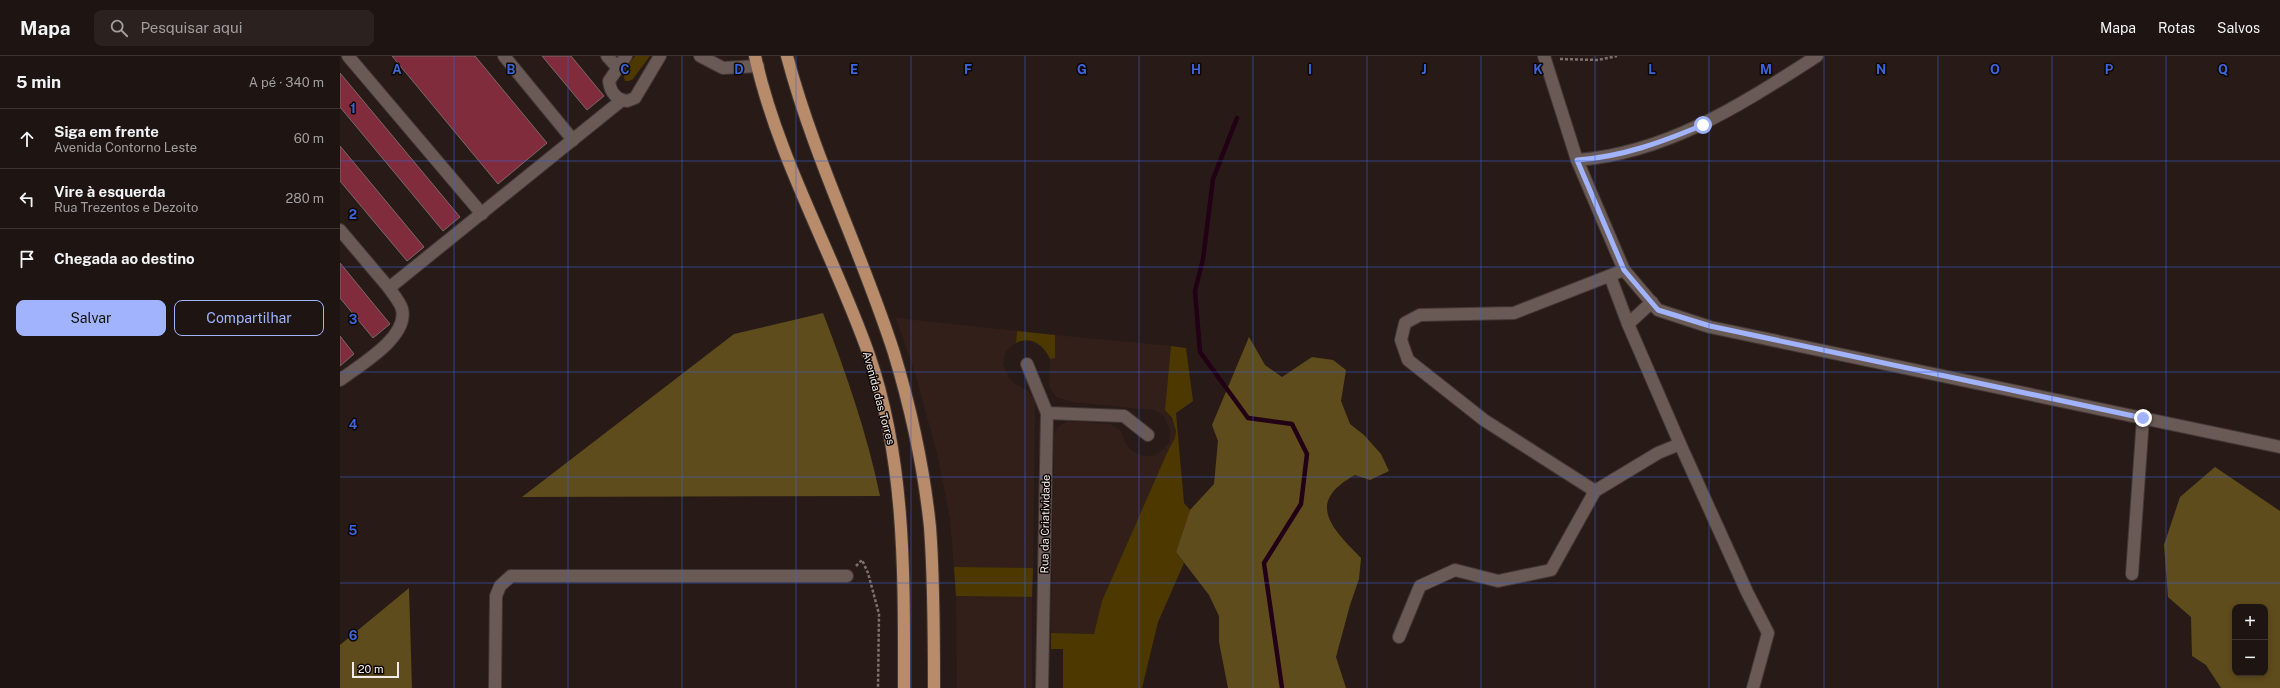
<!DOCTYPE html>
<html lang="pt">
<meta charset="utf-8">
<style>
body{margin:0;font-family:"Public Sans",sans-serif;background:#2b211f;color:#f1f3f6}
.controls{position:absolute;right:12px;bottom:12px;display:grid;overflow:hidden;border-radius:8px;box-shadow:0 2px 6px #0003}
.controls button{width:36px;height:36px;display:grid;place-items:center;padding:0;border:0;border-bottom:1px solid #3c3331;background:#1e1411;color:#f1f3f6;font:20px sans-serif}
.scale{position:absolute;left:12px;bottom:10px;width:47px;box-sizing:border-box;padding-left:4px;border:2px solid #f4eae7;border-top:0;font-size:11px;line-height:14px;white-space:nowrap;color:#f4eae7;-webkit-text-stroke:3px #0d0706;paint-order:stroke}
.stop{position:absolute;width:12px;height:12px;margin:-9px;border:3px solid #a1b3fd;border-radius:50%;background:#fff}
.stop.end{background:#a1b3fd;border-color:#fff;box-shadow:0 1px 4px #0008}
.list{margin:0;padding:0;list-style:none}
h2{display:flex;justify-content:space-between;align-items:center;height:52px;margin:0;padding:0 16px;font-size:17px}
h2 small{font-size:13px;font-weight:400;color:#a19e9f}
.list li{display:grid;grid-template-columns:26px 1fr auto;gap:12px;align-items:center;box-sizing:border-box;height:60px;padding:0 16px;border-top:1px solid #3c3331}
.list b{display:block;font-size:15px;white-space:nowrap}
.list p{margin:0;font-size:13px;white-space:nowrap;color:#a19e9f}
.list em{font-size:13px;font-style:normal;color:#a19e9f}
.actions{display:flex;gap:8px;padding:12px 16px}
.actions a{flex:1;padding:9px 0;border:1px solid #a1b3fd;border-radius:8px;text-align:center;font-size:14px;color:#a1b3fd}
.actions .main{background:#a1b3fd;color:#111}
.icon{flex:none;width:22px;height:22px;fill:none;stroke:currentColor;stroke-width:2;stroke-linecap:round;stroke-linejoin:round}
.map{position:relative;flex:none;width:1940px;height:632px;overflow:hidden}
header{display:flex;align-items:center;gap:24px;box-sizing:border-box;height:56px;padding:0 20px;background:#1e1411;border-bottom:1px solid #3c3331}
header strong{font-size:19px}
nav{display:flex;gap:22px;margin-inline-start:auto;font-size:14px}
.search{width:280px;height:36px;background:#2b211f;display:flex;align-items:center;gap:10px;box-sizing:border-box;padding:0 14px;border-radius:8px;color:#a19e9f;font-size:15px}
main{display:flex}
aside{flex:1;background:#1e1411}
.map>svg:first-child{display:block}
</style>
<header>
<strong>Mapa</strong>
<div class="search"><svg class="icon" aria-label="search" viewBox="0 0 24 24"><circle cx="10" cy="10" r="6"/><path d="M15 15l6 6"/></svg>Pesquisar aqui</div>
<nav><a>Mapa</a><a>Rotas</a><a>Salvos</a></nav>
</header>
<main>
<aside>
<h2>5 min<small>A pé · 340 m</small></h2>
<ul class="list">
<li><svg class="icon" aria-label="ahead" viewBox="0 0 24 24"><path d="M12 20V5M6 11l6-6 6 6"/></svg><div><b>Siga em frente</b><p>Avenida Contorno Leste</p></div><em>60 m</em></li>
<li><svg class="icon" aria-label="left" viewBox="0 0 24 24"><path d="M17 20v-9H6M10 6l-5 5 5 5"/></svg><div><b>Vire à esquerda</b><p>Rua Trezentos e Dezoito</p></div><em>280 m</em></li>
<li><svg class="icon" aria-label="arrive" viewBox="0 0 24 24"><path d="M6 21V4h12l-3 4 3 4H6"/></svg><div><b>Chegada ao destino</b></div></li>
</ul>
<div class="actions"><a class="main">Salvar</a><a>Compartilhar</a></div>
</aside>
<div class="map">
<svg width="1940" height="632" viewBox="0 0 1940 632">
<rect width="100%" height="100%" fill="#281b17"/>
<g fill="#331f19">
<path d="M556,262L677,275L676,287L666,295L663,308L669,322L675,328L688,335L695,346L693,512L614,511L610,463L598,401L575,317Z"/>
<path d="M715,279L831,290L825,354L835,369V382L827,398L762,545L754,578L711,577L714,378L718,371L728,365L770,368L780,374L787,390L792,395L804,400H812L819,397L829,387L830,374L824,360L814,354L732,346L716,341L709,330L710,303L715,302Z"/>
<path d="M616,540L692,541V632H617Z"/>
</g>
<g fill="#4d3900">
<path d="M295,0H310L293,23L289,25H285L283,16Z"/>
<path d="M677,275L715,279V302L710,303C704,289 691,279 676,287Z"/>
<path d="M831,290L846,292L853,345L836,357L844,447L850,454L836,496L844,507L818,566L802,632H723V593H711V577L754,578L762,545L827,397L835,382L836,375L832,362L825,354Z"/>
<path d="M614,511L693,512L692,541L616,540Z"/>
</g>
<g fill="#5f4c1c" fill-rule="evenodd">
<path d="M483,257C506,317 527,377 540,440L182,441L394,278Z"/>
<path d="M909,281L925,309L942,321L972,301L993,304L1006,314L1001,345L1010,368L1024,379L1041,398L1049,415L1030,424L1015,419C964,447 993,473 1021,502L1019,523L1010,549L996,601L1006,632H888L879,586V560L869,539L836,496L850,454L874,428L878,385L872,369Z"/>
<path d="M1875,411L1940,455V632H1881L1866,609L1852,600L1851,561L1828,541L1824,489L1840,441ZM1895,551H1925V617H1895Z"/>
<path d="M69,532L72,632H0V589Z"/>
</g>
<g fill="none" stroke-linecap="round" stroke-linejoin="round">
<path stroke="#220015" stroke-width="4.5" d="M897,62L873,123L863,203L855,235L860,296L908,362L952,368L967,398L961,448L924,507L942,632"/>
</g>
<g fill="#802c3c" stroke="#7a6869">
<path d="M52,0H135L207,87L158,128Z"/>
<path d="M202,0H231L264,40L247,54Z"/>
<path d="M0,17L120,161L103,175L0,51Z"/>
<path d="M0,90L84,191L67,205L0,125Z"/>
<path d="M0,207L50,268L33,282L0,242Z"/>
<path d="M0,280L14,298L0,310Z"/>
</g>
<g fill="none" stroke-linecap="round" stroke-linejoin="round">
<defs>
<g id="minor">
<path d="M8,0L142,158"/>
<path d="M164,0L233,84"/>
<path d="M267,0L277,11"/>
<path d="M286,0L269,25C270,35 276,44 287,45L295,42L320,0"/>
<path d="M360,0L383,12L418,10"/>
<path d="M1204,0L1237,104L1284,214L1318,254L1370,271L1940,391"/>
<path d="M1237,104C1328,97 1402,48 1477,0"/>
<path d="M0,174L49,232"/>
<path d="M1270,220L1288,268"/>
<path d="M687,308L707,357L702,632"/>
<path d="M0,324C20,309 69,281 62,253C60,246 53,238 49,232L282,44"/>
<path d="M707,357L784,360L808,379"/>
<path d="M1340,388L1407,536L1428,577L1413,632"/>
<path d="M1255,435L1144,364L1068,304L1061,284L1065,267L1080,259L1174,257L1284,214"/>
<path d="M1792,518L1803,362"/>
<path d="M1059,581L1080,530L1115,514L1158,525L1211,514L1255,435L1318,397L1340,388L1288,268L1312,246"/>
<path d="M155,632L156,540L160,530L171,520H507"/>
</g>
<g id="major">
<path d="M415,0C438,104 494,199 529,299C566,406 564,521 564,632"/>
<path d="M447,0C474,102 522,197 554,297C571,353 584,413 590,471C594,524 594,578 594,632"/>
</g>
</defs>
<use href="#minor" stroke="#433836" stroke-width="14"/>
<use href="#major" stroke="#433836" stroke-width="14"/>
<g stroke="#7d716d" stroke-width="2.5" stroke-dasharray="3 2" stroke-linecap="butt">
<path d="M1220,3L1258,4L1277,0"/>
<path d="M516,510L522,504L528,517L539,558L538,632"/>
</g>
<use href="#minor" stroke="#6a5a55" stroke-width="12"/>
<use href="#major" stroke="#b88c6b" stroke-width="12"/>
</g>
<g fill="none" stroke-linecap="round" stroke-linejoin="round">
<path stroke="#a1b3fd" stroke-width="5" d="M1363,69C1322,86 1282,101 1237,104L1284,214L1318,254L1370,270L1803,362"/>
</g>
<path fill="none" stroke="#3d65da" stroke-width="1" stroke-opacity="0.55" d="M114,0V632M228,0V632M342,0V632M456,0V632M571,0V632M685,0V632M799,0V632M913,0V632M1027,0V632M1141,0V632M1255,0V632M1369,0V632M1484,0V632M1598,0V632M1712,0V632M1826,0V632M0,105H1940M0,211H1940M0,316H1940M0,421H1940M0,527H1940"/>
<g text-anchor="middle" stroke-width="3" stroke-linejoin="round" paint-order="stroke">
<g font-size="11" fill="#f4eae7" stroke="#0d0706">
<text transform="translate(539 342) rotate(75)" y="4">Avenida das Torres</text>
<text transform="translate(705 468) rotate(-89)" y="4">Rua da Criatividade</text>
</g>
</g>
<g font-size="13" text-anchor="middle" font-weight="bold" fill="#3d65da" stroke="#0d0706" stroke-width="3" stroke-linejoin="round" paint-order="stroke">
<text x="57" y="18">A</text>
<text x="171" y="18">B</text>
<text x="285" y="18">C</text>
<text x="399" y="18">D</text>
<text x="514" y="18">E</text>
<text x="628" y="18">F</text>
<text x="742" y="18">G</text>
<text x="856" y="18">H</text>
<text x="970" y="18">I</text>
<text x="1084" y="18">J</text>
<text x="1198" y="18">K</text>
<text x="1312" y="18">L</text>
<text x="1426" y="18">M</text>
<text x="1541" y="18">N</text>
<text x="1655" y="18">O</text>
<text x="1769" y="18">P</text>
<text x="1883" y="18">Q</text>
<text x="13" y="57">1</text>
<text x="13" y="163">2</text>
<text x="13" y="268">3</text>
<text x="13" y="373">4</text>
<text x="13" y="479">5</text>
<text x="13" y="584">6</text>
</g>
</svg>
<div class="controls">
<button>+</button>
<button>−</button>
</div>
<div class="scale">20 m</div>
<div class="stop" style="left:1363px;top:69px"></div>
<div class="stop end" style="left:1803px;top:362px"></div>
</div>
</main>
